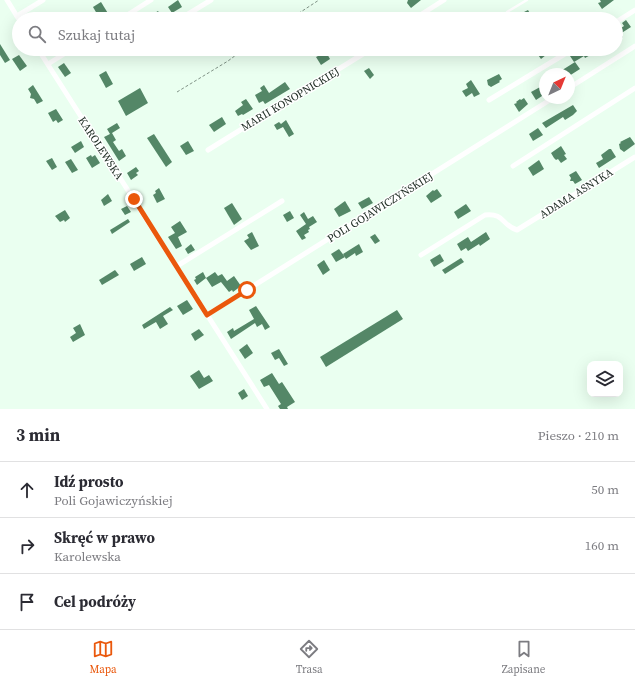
<!DOCTYPE html>
<html lang="pl">
<meta charset="utf-8">
<style>
body{margin:0;font-family:"Source Serif 4",serif;background:#f2f2f3;color:#2b2b33}
.controls{position:absolute;right:12px;bottom:12px;display:grid;overflow:hidden;border-radius:8px;box-shadow:0 4px 16px #0002}
.controls button{width:36px;height:36px;display:grid;place-items:center;padding:0;border:0;border-bottom:1px solid #e1e1e2;background:#fff;color:#2b2b33;font:20px sans-serif}
.compass{position:absolute;left:539px;top:68px;width:36px;height:36px;border-radius:50%;background:#fff;box-shadow:0 4px 16px #0002;rotate:43deg}
.stop{position:absolute;width:12px;height:12px;margin:-9px;border:3px solid #ea580c;border-radius:50%;background:#fff}
.stop.end{background:#ea580c;border-color:#fff;box-shadow:0 1px 4px #0008}
.list{margin:0;padding:0;list-style:none}
h2{display:flex;justify-content:space-between;align-items:center;height:52px;margin:0;padding:0 16px;font-size:17px}
h2 small{font-size:13px;font-weight:400;color:#7c7c81}
.list li{display:grid;grid-template-columns:26px 1fr auto;gap:12px;align-items:center;box-sizing:border-box;height:56px;padding:0 16px;border-top:1px solid #e1e1e2}
.list b{display:block;font-size:15px;white-space:nowrap}
.list p{margin:0;font-size:13px;white-space:nowrap;color:#7c7c81}
.list em{font-size:13px;font-style:normal;color:#7c7c81}
.icon{flex:none;width:22px;height:22px;fill:none;stroke:currentColor;stroke-width:2;stroke-linecap:round;stroke-linejoin:round}
.map{position:relative;flex:none;width:635px;height:409px;overflow:hidden}
.search{position:absolute;background:#fff;box-shadow:0 4px 16px #0002;left:12px;right:12px;top:12px;height:44px;display:flex;align-items:center;gap:10px;box-sizing:border-box;padding:0 14px;border-radius:22px;color:#7c7c81;font-size:15px}
.sheet{height:220px;background:#fff}
nav{display:flex;justify-content:space-around;align-items:center;box-sizing:border-box;height:56px;border-top:1px solid #e1e1e2;background:#fff;font-size:11px;color:#7c7c81}
nav a{display:grid;justify-items:center;gap:2px}
nav .on{color:#ea580c}
.map>svg:first-child{display:block}
</style>
<div class="map">
<svg width="635" height="409" viewBox="0 0 635 409">
<rect width="100%" height="100%" fill="#eafff0"/>
<g fill="#548767">
<path d="M178,0L182,7L172,13L168,7Z"/>
<path d="M408,0H421L411,8L407,3Z"/>
<path d="M600,0H614L602,9L598,3L601,2Z"/>
<path d="M101,2L109,15L100,19L93,7Z"/>
<path d="M528,10L533,19H526L522,13Z"/>
<path d="M158,11L163,19H145Z"/>
<path d="M328,12L332,19H317Z"/>
<path d="M626,20L631,27L620,34L623,37L616,41V27L618,30L624,26L622,23Z"/>
<path d="M0,44L10,60L5,63L0,55Z"/>
<path d="M526,49H542L546,55L541,59L536,52L531,56Z"/>
<path d="M586,49H592L594,53L585,58L584,56L574,62L570,56L578,50L580,53Z"/>
<path d="M326,52L330,59L321,65L316,57Z"/>
<path d="M19,55L27,66L20,71L12,59Z"/>
<path d="M575,62L580,69L569,76V74H556Z"/>
<path d="M64,63L71,73L65,77L58,67Z"/>
<path d="M369,68L374,75L370,79L364,71Z"/>
<path d="M106,71L113,84L106,88L99,75Z"/>
<path d="M499,74L502,79L499,81L500,82L491,87L488,85L487,80Z"/>
<path d="M471,80L480,94L474,97L472,93L466,97L462,91L468,88L466,84Z"/>
<path d="M285,82L290,89L265,104L263,101L259,103L255,95L262,91L260,88L264,85L269,93Z"/>
<path d="M33,85L43,101L37,104L34,99L30,98L31,94L28,89Z"/>
<path d="M542,86L545,90V94L536,100L531,92Z"/>
<path d="M140,88L148,103L126,116L118,101Z"/>
<path d="M524,98L528,104L519,112L514,104L517,103L516,102L520,99L521,100Z"/>
<path d="M246,99L253,109L243,115L242,114L238,116L235,111L243,105L241,102Z"/>
<path d="M573,105L577,111L573,115L565,120L563,117L546,128L542,123Z"/>
<path d="M56,109L63,120L58,123L56,120L53,122L48,113Z"/>
<path d="M222,117L226,124L214,132L209,125Z"/>
<path d="M286,120L294,134L289,137L283,127L277,130L274,125L279,122L281,124Z"/>
<path d="M117,123L120,128L112,133L116,140L113,142L119,151L122,149L126,156L119,161L104,137L110,134L107,129Z"/>
<path d="M538,128L543,135L533,141L529,134Z"/>
<path d="M154,134L172,162L166,167L147,138Z"/>
<path d="M630,137L635,144L624,152L620,149L619,144L621,143L620,142Z"/>
<path d="M81,141L84,147L75,153L71,147Z"/>
<path d="M188,141L194,151L186,155L180,146Z"/>
<path d="M561,146L566,154L564,155L567,159L561,163L558,159L556,160L554,158L551,153Z"/>
<path d="M609,149H611L616,157L599,168L596,163L603,159L601,155Z"/>
<path d="M91,155L92,157L95,155L100,163L92,168L86,158Z"/>
<path d="M52,158L57,167L52,170L46,161Z"/>
<path d="M71,159L78,170L72,173L65,162Z"/>
<path d="M539,160L544,169L533,176L528,168Z"/>
<path d="M136,167L139,171L136,173L138,175L131,180L127,173Z"/>
<path d="M576,171L582,180L575,184L573,181H570L571,178L569,175Z"/>
<path d="M159,188L165,199L157,203L153,195L156,193L155,191Z"/>
<path d="M437,189L442,196L431,203L426,196L433,190L434,191Z"/>
<path d="M108,194L112,201L104,206L101,200Z"/>
<path d="M369,197L373,203L362,209L358,203Z"/>
<path d="M345,201L351,211L339,217L334,209Z"/>
<path d="M232,203L242,219L234,225L224,208Z"/>
<path d="M466,204L471,211L458,219L454,212Z"/>
<path d="M127,206L131,212L125,215L121,209Z"/>
<path d="M65,210L70,218L65,222L64,220L60,222L55,216Z"/>
<path d="M290,211L294,218L287,222L283,215Z"/>
<path d="M304,212L308,219L313,216L317,222L309,227L310,229L308,230L309,232L304,235L306,238L302,240L296,231L306,224L300,215Z"/>
<path d="M128,219L130,222L112,234L110,230Z"/>
<path d="M180,221L187,232L178,237L182,246L176,249L168,237L175,233L171,227Z"/>
<path d="M252,232L259,246L251,250L244,241L249,238L247,235Z"/>
<path d="M486,232L490,239L480,246L479,244L468,251L466,248L461,251L457,244L468,237L471,242Z"/>
<path d="M375,234L380,241L375,244L370,237Z"/>
<path d="M191,244L195,250L188,254L185,249Z"/>
<path d="M359,244L363,252L356,256L355,253L346,259L343,254Z"/>
<path d="M339,249L345,257L336,262L331,254Z"/>
<path d="M440,254L444,261L434,267L430,260Z"/>
<path d="M142,257L146,264L134,271L130,264Z"/>
<path d="M461,258L464,262L445,274L442,270Z"/>
<path d="M324,260L330,270L323,275L317,265Z"/>
<path d="M115,270L119,275L102,285L99,280Z"/>
<path d="M203,272L206,278L197,285L194,280L196,279L195,277Z"/>
<path d="M215,272L218,276L222,274L227,281L234,276L241,286L233,292L232,290L229,292L221,282L212,287L206,278Z"/>
<path d="M187,300L193,309L183,315L177,306Z"/>
<path d="M256,306L270,327L265,330L262,324L257,327L255,323L231,339L227,332L233,328L234,331L254,319L249,310Z"/>
<path d="M170,307L173,310L163,316L168,324L160,329L156,322L144,329L142,325Z"/>
<path d="M397,310L403,319L326,367L320,357Z"/>
<path d="M80,324L85,335L73,342L70,337L76,333L73,328Z"/>
<path d="M199,329L204,335L195,341L191,334Z"/>
<path d="M247,344L253,353L245,359L239,350Z"/>
<path d="M279,349L288,364L284,366L279,358L275,360L271,353Z"/>
<path d="M199,370L204,378L209,375L213,381L199,389L190,376Z"/>
<path d="M272,373L279,384L282,382L295,402L287,407L288,409H280L278,406L281,404L269,385L264,387L260,380Z"/>
<path d="M244,389L248,396L242,400L238,393Z"/>
</g>
<g fill="none" stroke-linecap="round" stroke-linejoin="round">
<g stroke="#819387" stroke-width="1" stroke-dasharray="3 2" stroke-linecap="butt">
<path d="M290,19L319,0"/>
<path d="M177,92L228,61L244,49"/>
</g>
<path stroke="#fff" stroke-width="2.5" d="M507,12L527,0"/>
<g stroke="#fff" stroke-width="5">
<path d="M7,0L18,18"/>
<path d="M17,16L43,0"/>
<path d="M121,19L151,0"/>
<path d="M180,19L211,0"/>
<path d="M414,19L444,0"/>
<path d="M616,22L635,10"/>
<path d="M38,49L267,409"/>
<path d="M48,64L72,49"/>
<path d="M569,88L635,46"/>
<path d="M489,100L573,49"/>
<path d="M208,150L371,49"/>
<path d="M513,166L635,88"/>
<path d="M421,255L485,215C505,213 501,225 517,230L635,157"/>
<path d="M177,266L282,201"/>
<path d="M207,315L553,98"/>
</g>
</g>
<g fill="none" stroke-linecap="round" stroke-linejoin="round">
<path stroke="#ea580c" stroke-width="5" d="M134,199L207,315L247,290"/>
</g>
<g text-anchor="middle" stroke-width="3" stroke-linejoin="round" paint-order="stroke">
<g font-size="11" fill="#212f26" stroke="#fff">
<text transform="translate(290 99) rotate(-31)" y="4">MARII KONOPNICKIEJ</text>
<text transform="translate(101 148) rotate(57)" y="4">KAROLEWSKA</text>
<text transform="translate(576 193) rotate(-32)" y="4">ADAMA ASNYKA</text>
<text transform="translate(380 207) rotate(-32)" y="4">POLI GOJAWICZYŃSKIEJ</text>
</g>
</g>
</svg>
<div class="controls">
<button><svg class="icon" aria-label="layers" viewBox="0 0 24 24"><path d="M12 4l9 5-9 5-9-5zM3 14l9 5 9-5"/></svg></button>
</div>
<svg class="compass" viewBox="-18 -18 36 36"><path d="M0-13l5 13h-10z" fill="#e53935"/><path d="M0 13l5-13h-10z" fill="#7c7c81"/></svg>
<div class="stop" style="left:247px;top:290px"></div>
<div class="stop end" style="left:134px;top:199px"></div>
<div class="search"><svg class="icon" aria-label="search" viewBox="0 0 24 24"><circle cx="10" cy="10" r="6"/><path d="M15 15l6 6"/></svg>Szukaj tutaj</div>
</div>
<section class="sheet">
<h2>3 min<small>Pieszo · 210 m</small></h2>
<ul class="list">
<li><svg class="icon" aria-label="ahead" viewBox="0 0 24 24"><path d="M12 20V5M6 11l6-6 6 6"/></svg><div><b>Idź prosto</b><p>Poli Gojawiczyńskiej</p></div><em>50 m</em></li>
<li><svg class="icon" aria-label="right" viewBox="0 0 24 24"><path d="M7 20v-9h11M14 6l5 5-5 5"/></svg><div><b>Skręć w prawo</b><p>Karolewska</p></div><em>160 m</em></li>
<li><svg class="icon" aria-label="arrive" viewBox="0 0 24 24"><path d="M6 21V4h12l-3 4 3 4H6"/></svg><div><b>Cel podróży</b></div></li>
</ul>
</section>
<nav>
<a class="on"><svg class="icon" aria-label="map" viewBox="0 0 24 24"><path d="M3 6l6-2 6 2 6-2v14l-6 2-6-2-6 2zM9 4v14M15 6v14"/></svg>Mapa</a>
<a><svg class="icon" aria-label="directions" viewBox="0 0 24 24"><path d="M12 3l9 9-9 9-9-9zM9 14v-3h6M13 9l2 2-2 2"/></svg>Trasa</a>
<a><svg class="icon" aria-label="saved" viewBox="0 0 24 24"><path d="M7 4h10v16l-5-4-5 4z"/></svg>Zapisane</a>
</nav>
